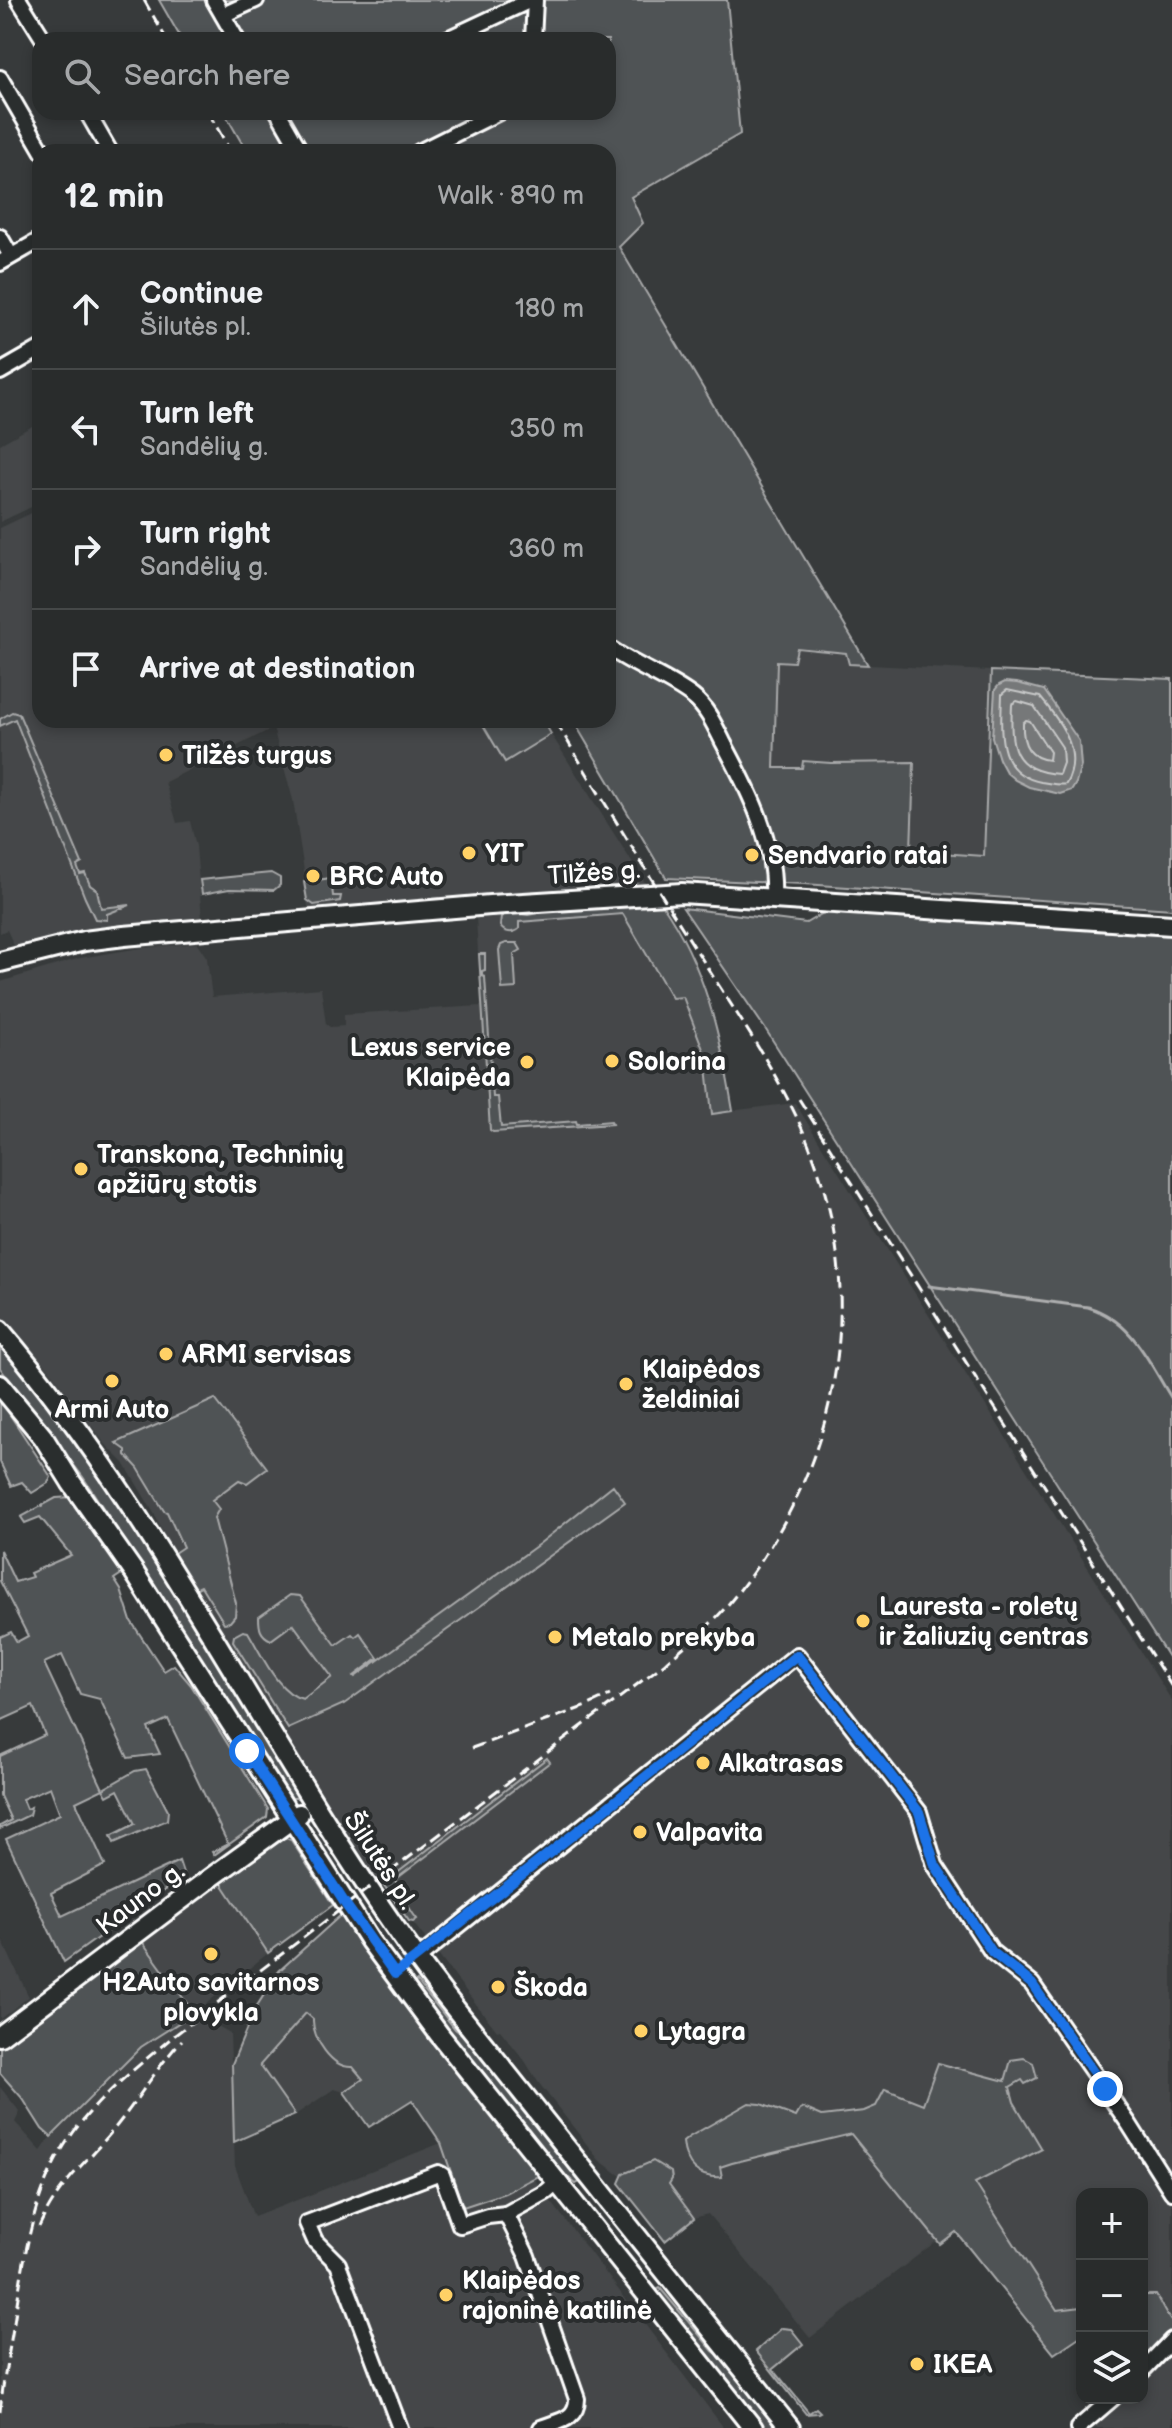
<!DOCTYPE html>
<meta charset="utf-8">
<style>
body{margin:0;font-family:"Balsamiq Sans",sans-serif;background:#313434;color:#f1f3f6}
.controls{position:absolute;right:24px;bottom:24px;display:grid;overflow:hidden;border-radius:16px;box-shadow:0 4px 12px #0003}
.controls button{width:72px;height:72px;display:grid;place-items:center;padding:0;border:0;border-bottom:2px solid #454848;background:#292c2c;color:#f1f3f6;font:40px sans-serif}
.stop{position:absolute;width:24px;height:24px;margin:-18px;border:6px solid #1a73e8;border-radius:50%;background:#fff}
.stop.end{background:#1a73e8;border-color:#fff;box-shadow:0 2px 8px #0008}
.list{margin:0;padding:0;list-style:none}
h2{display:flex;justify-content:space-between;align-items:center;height:104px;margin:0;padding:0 32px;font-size:34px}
h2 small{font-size:26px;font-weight:400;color:#a5a7a9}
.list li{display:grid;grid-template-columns:52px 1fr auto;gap:24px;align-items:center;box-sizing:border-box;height:120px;padding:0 32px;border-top:2px solid #454848}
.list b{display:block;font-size:30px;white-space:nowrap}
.list p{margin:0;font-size:26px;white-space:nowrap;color:#a5a7a9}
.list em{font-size:26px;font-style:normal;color:#a5a7a9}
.icon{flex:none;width:44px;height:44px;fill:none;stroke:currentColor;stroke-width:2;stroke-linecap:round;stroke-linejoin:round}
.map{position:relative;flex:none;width:1172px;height:2428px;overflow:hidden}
.search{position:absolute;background:#292c2c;box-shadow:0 4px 12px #0003;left:32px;top:32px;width:584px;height:88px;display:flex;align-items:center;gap:20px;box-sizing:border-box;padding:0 28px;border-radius:24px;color:#a5a7a9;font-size:30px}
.panel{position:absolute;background:#292c2c;box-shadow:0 4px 12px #0003;left:32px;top:144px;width:584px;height:584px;border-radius:24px}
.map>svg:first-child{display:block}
</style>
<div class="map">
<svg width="1172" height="2428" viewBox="0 0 1172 2428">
<rect width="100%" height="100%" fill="#373a3b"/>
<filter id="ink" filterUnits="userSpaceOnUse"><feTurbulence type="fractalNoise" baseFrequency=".0125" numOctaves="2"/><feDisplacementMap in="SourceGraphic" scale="16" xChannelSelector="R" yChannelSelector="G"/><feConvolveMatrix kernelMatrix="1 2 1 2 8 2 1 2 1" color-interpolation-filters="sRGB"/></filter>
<g filter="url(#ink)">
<g fill="#444748">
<path d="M34,425L40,435V503L0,522V444Z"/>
<path d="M40,509V720H480L505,762L551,734L649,889L594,892H543L309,910L305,893L304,871L293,800L273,728L165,782L177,823L190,821L196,846L202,919L92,931L15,948L7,930L0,933V528Z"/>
<path d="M797,648L847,653L850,664L991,671L984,856L911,852L831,763L803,761L802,768H774L777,661Z"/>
<path d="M620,905L683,996L706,1057L712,1113L795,1103L1172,1701V2322L1168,2319L1163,2303L1160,2302L1158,2296L1143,2295L1142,2291V2194H1082V2307L1057,2310L975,2183L1042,2149L1014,2102L1010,2086L1023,2080L1025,2084L1031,2061L1024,2058L1014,2059L1005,2081H931L923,2104L876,2106L864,2111L834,2116H822L804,2108L800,2109L796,2118L737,2108L683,2142L691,2165L700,2174L709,2178L722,2177L719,2167L732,2163L851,2134L938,2240L810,2338L708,2214L694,2218L669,2183L672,2175L653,2161L621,2176L599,2160L538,2082L525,2061L500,2030L497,2031L383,1884L376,1890L316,1798L271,1712L164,1536L155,1515L124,1463L105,1444L48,1368L0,1315V982L80,958L140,948L197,943L207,958L212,997L321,988L326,1024L330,1027L344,1026V1014L481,1006L476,917L507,912Z"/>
<path d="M219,1879L268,1953L195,2013L230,2033L235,2166L254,2217L441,2143L463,2207L505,2193L534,2179L724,2428H0V2087L20,2112L15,2122L41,2151L51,2137L141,2047L194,2013L141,1940Z"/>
<path d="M0,1936L29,1997L0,2019Z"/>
<path d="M306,2013L313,2019L315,2035L346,2068L353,2067L363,2079L344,2092L334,2089L295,2115L260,2065Z"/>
<path d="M1172,2331V2428H1091L1103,2418L1095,2404L1102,2398H1142V2361Z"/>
</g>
<g fill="#505354" stroke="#a8a9aa" stroke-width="2">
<path d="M159,0H727L740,134L631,197L643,223L619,247L868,665L849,664L846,653L797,648L794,662L777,661L774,768H802L803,761L831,763L914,762L911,851L984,856L991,671L1172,679V909L804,884L666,878L573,720H608V152H247L224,112H608V40H182Z"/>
<path d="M12,712L19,714L82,863L77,866L80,874L85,873L90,885L97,890L101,908L130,905L107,914V920L95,919L85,898L15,719L0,726V719Z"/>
<path d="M480,720H543L551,734L505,762Z"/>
<path d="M271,873L280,878V885L274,890L229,889L202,894L200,880Z"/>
<path d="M331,878L333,896H341L340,901L314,905L307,900L304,882Z"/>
<path d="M662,904C705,965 721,1038 733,1111L712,1114L706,1057L683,997L672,998L623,914L519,922V929C513,934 504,933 500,926L501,917L507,912L528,915L569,907Z"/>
<path d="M683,908L806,923L825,912L1172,934V1663L766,1030Z"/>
<path d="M506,943H517L521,950L514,954L516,988L502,989L499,950L501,945Z"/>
<path d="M479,954H485V970L482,971V976L485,977L493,1097H498L501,1127L576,1121L577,1124L611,1121L612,1124L493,1132L490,1130Z"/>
<path d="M0,1344L43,1396L158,1561L298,1794L296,1798H292L83,1477L0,1368Z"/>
<path d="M215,1399L267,1468L247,1483L239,1480L212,1500L219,1509L214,1518L236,1603L235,1616L230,1622L224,1623L201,1586L195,1589L174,1553L183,1547L167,1512L164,1511L138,1468L126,1455V1450L116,1443Z"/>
<path d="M0,1400L51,1477L48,1483L32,1493L22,1482L11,1486L0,1462Z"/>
<path d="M613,1485L625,1502L344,1704L288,1729L233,1641L234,1636L243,1631L248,1632C261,1653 278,1694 303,1699L332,1677L293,1624L271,1640C260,1635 259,1628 259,1617L290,1595L300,1596L336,1645L352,1634L355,1637L360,1633L378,1658L354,1676L355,1677L539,1544Z"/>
<path d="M72,1497L123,1573L114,1579L121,1590L131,1621L164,1671L174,1665L191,1685L268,1809L267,1817L214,1855L212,1852L228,1844L168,1719L148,1728L160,1754L128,1758L100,1699L80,1694L62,1655L44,1663L103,1789L135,1771L146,1769L168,1811L167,1820L114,1843L111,1836L135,1824L118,1790L107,1796L103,1789L76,1802L105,1865L51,1893L62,1916L179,1861L184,1876L64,1962L6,1839L60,1814L50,1787L22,1799L26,1809L31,1807L29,1815L0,1829V1826L11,1820L0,1796V1756L45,1735L33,1706L0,1721V1637L11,1632L17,1642L28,1636L0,1581V1550L15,1582L32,1577L30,1573L71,1555L40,1517L25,1523L21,1517L56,1498Z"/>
<path d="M547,1758L550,1762L395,1880C402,1893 407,1907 417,1919L413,1922L409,1921L383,1884Z"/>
<path d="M280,1836L291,1840L333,1905L268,1953L219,1879Z"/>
<path d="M342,1914L396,1992L540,2175L505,2193L463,2207L441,2143L412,2100L369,2127L344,2092L363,2079L353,2067C332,2069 312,2038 313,2019L306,2013L260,2065L295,2115L234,2142L232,2064L255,2009L279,1971Z"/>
<path d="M141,1940L194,2013L141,2047L51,2137L42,2129L23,2099L0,2073V2048Z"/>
<path d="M417,1981L455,2029L472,2042L583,2180L576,2184L558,2169L412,1985Z"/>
<path d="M1024,2058L1033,2063L1037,2078L1025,2084L1022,2080L1010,2087L1014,2102L1042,2149L975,2183L1057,2310L1082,2307V2335L1054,2354L956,2232L940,2244L851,2134L732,2163L720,2167L722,2177C699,2179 685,2166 683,2142L689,2137L749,2103L761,2104L796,2117L800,2110L804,2108L822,2116L864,2111L876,2106L885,2089L923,2104L938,2063L1005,2081L1011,2060Z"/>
<path d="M653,2161L671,2172L672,2179L669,2184L694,2218L665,2241L619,2183L623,2174Z"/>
<path d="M660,2288L713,2351L728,2362L780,2428H764L656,2294V2290Z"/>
<path d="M1142,2291L1144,2295H1156C1161,2304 1166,2316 1172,2322V2331L1142,2361Z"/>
<path d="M782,2328L791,2329L803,2344L773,2369L809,2413L816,2408L820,2412L818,2413L806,2414L756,2351Z"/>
</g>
<path fill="#767879" stroke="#adaeaf" stroke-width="2" d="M1005,682L1017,683L1044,690L1079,741L1081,766L1076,783L1072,790L1060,794L1029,787L1015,780L1006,772L999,759L992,737L995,690L999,685Z"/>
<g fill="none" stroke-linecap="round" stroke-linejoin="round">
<g stroke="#c8c9c9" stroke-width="2">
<path d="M1007,690L1040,697C1060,721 1084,752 1066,784C1058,786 1050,783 1041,782C995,773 1001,731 1002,694Z"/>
<path d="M1017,701L1034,706L1062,747L1063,763L1059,774C1011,771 1010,745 1012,704Z"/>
<path d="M1026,720L1030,721L1050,752L1049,760C1028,758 1022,742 1023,723Z"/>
</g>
<path stroke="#adaeaf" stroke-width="3" d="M929,1286L1088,1307C1133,1321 1148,1361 1172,1399"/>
<defs>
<g id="minor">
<path d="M19,0L44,40"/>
<path d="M214,0L237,40"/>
<path d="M223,15L256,0"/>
<path d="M445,40L531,0"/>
<path d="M533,40L535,0"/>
<path d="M0,78L43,152"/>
<path d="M87,112L110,152"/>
<path d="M278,112L301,152"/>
<path d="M419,152L499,112"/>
<path d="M0,237L11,256"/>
<path d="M0,263L40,240"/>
<path d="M0,372L40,349"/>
<path d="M608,647C634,666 667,677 693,697C707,708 715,726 723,742C749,790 776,843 773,898"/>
<path d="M417,1959L797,1655L919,1812L935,1865L992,1952L1032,1984L1129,2124L1172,2192"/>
<path d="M1142,2371L1172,2340"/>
<path d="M400,2428L338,2264L315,2241L307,2223L438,2173L442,2175L460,2225L488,2216L506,2214"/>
<path d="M541,2428C558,2421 577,2420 577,2399L527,2256L506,2214L546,2192L558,2182"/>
<path d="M1078,2428L1113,2398"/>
</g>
<g id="major">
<path d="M0,962L84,941L124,936L490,905L682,893L1172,925"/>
<path d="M0,1330C173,1532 281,1781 442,1992L790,2428"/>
<path d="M0,1385L43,1437L71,1482L134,1572L370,1941L439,2034L753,2428"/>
<path d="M0,2036L209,1879L299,1814"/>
</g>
</defs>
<use href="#minor" stroke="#fff" stroke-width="20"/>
<use href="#major" stroke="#fff" stroke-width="24"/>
<use href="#minor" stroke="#2a2d2e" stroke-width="14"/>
<use href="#major" stroke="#2a2d2e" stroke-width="18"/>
<g stroke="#fff" stroke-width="3" stroke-dasharray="12 6" stroke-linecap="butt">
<path d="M144,0L167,40"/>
<path d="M208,112L231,152"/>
<path d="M799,1099L1172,1687"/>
<path d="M472,1748L589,1705L610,1695"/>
<path d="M39,2227C59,2182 85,2165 114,2129C138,2100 156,2068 182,2040"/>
<path d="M0,2412C3,2380 10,2348 15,2316C25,2253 33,2190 70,2137C98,2097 138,2066 175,2035L664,1664C684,1646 708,1628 726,1607C828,1486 869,1326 819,1173C795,1098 749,1033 707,967C655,885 604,803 555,720"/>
</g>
</g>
</g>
<g fill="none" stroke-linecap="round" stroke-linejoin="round" filter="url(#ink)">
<path stroke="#1a73e8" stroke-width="10" d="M247,1751L346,1905L395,1974L598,1815L797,1655L919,1812L935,1865L992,1952L1032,1984L1105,2089"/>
</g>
<g fill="#ffd166" stroke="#2a2d2e" stroke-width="3">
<circle cx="166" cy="755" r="8"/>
<circle cx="469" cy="853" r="8"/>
<circle cx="752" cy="855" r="8"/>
<circle cx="313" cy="876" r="8"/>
<circle cx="612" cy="1061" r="8"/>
<circle cx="527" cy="1062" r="8"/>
<circle cx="81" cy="1169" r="8"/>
<circle cx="166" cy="1354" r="8"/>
<circle cx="112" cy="1381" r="8"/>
<circle cx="626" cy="1384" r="8"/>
<circle cx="863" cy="1621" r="8"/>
<circle cx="555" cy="1637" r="8"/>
<circle cx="703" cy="1763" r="8"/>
<circle cx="640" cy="1832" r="8"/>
<circle cx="211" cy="1954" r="8"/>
<circle cx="498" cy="1987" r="8"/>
<circle cx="641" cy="2031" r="8"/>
<circle cx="446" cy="2295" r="8"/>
<circle cx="917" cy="2364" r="8"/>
</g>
<g text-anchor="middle" stroke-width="8" stroke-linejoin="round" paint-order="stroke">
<g font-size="26" font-weight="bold" fill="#fff" stroke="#2a2d2e" text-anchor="start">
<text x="182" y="764">Tilžės turgus</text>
<text x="485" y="862">YIT</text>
<text x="768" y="864">Sendvario ratai</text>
<text x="329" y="885">BRC Auto</text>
<text x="511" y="1056" text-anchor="end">Lexus service<tspan x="511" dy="30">Klaipėda</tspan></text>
<text x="628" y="1070">Solorina</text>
<text x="97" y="1163">Transkona, Techninių<tspan x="97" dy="30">apžiūrų stotis</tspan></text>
<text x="182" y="1363">ARMI servisas</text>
<text x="642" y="1378">Klaipėdos<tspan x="642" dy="30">želdiniai</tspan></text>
<text x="112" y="1418" text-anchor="middle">Armi Auto</text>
<text x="879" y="1615">Lauresta - roletų<tspan x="879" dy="30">ir žaliuzių centras</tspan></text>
<text x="571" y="1646">Metalo prekyba</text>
<text x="719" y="1772">Alkatrasas</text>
<text x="656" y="1841">Valpavita</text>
<text x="211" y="1991" text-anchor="middle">H2Auto savitarnos<tspan x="211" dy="30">plovykla</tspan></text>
<text x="514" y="1996">Škoda</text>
<text x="657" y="2040">Lytagra</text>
<text x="462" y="2289">Klaipėdos<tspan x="462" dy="30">rajoninė katilinė</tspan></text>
<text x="933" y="2373">IKEA</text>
</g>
<g font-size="26" fill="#fff" stroke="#2a2d2e">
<text transform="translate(594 872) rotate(-4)" y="9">Tilžės g.</text>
<text transform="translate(381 1860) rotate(57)" y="9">Šilutės pl.</text>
<text transform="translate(140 1898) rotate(-37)" y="9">Kauno g.</text>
</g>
</g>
</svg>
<div class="controls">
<button>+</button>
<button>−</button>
<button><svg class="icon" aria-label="layers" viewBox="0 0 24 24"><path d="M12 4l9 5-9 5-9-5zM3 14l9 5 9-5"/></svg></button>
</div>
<div class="stop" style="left:247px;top:1751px"></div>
<div class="stop end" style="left:1105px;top:2089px"></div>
<div class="search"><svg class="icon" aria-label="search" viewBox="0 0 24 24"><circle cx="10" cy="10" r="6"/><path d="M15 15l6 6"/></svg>Search here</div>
<section class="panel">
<h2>12 min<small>Walk · 890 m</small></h2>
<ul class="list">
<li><svg class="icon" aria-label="ahead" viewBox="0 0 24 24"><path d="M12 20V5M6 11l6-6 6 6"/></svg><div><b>Continue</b><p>Šilutės pl.</p></div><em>180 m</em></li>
<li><svg class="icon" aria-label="left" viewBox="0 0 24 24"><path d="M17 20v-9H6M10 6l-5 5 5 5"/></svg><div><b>Turn left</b><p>Sandėlių g.</p></div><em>350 m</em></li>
<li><svg class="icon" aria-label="right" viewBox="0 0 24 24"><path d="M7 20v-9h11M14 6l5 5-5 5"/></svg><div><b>Turn right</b><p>Sandėlių g.</p></div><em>360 m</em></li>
<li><svg class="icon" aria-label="arrive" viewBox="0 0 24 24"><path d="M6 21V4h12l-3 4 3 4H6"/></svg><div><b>Arrive at destination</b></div></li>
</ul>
</section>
</div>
